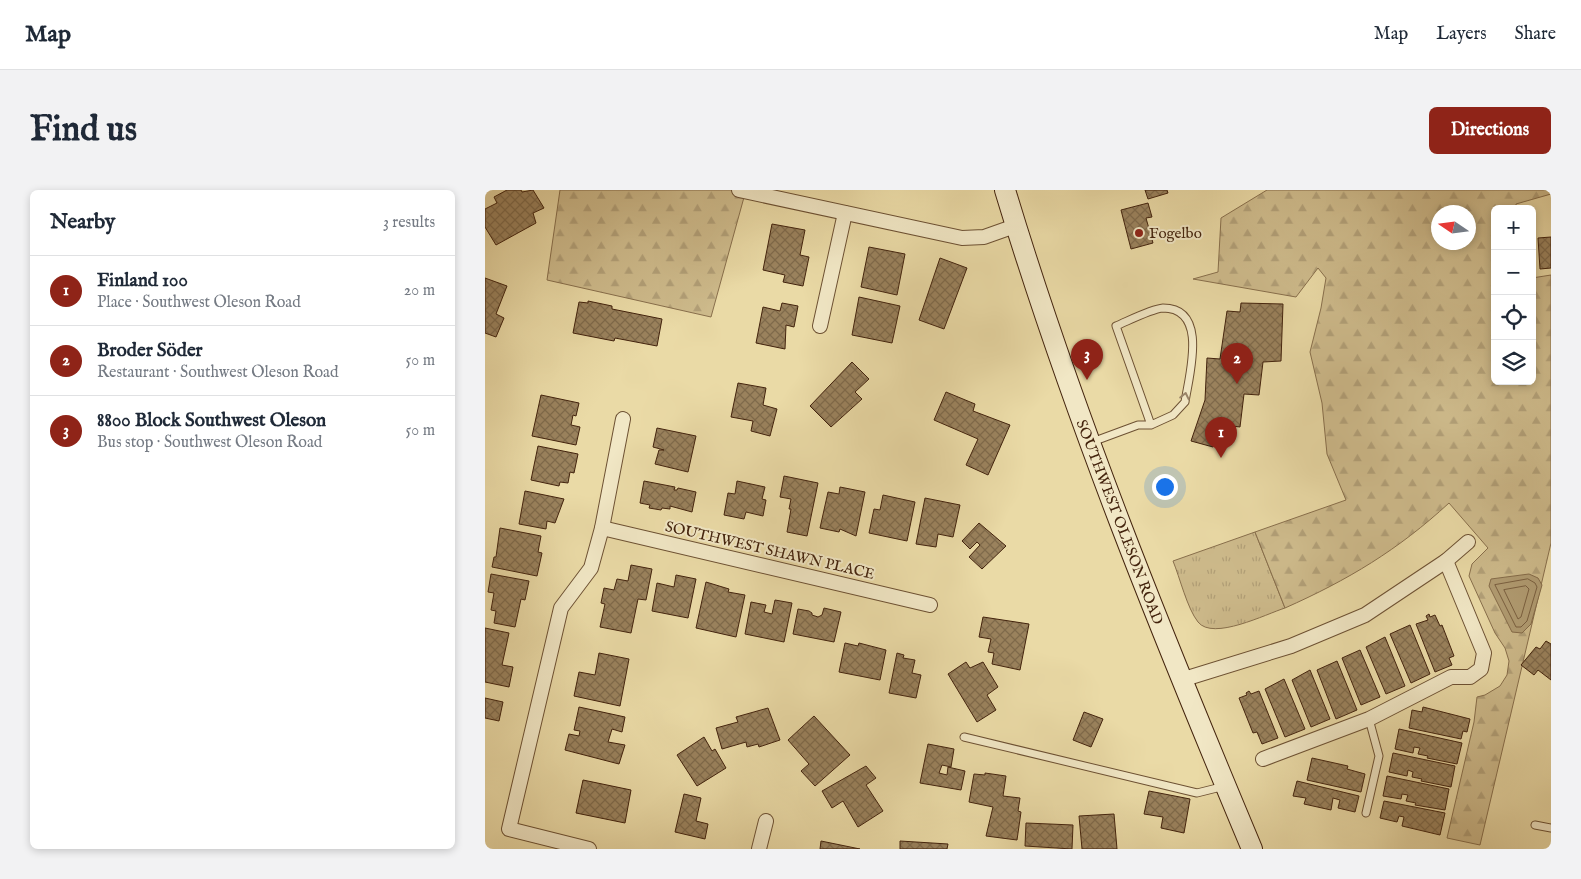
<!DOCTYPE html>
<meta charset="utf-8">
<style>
body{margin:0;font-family:"IM FELL English",serif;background:#f2f2f3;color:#1f2937}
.controls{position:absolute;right:15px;top:15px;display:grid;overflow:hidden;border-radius:8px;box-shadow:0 2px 8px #0003}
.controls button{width:45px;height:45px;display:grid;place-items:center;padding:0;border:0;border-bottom:1px solid #e0e1e3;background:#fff;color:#1f2937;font:25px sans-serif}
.compass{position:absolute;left:946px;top:15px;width:45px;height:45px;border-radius:50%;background:#fff;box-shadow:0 2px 8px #0003;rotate:283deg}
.you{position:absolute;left:679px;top:296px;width:18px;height:18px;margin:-12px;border:4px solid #fff;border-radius:50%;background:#1a73e8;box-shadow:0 0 0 8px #1a73e833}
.badge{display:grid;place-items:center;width:32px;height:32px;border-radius:50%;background:#8f2418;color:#fff;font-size:16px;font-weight:700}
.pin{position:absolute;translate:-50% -41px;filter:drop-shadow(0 1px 2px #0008)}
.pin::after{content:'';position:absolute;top:26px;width:18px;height:15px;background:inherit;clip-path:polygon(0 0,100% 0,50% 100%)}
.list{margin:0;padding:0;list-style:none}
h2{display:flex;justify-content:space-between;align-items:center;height:65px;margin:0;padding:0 20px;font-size:21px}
h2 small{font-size:16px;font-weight:400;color:#747a83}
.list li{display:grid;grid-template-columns:32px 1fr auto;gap:15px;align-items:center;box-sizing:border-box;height:70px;padding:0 20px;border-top:1px solid #e0e1e3}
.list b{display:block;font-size:19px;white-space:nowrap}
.list p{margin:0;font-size:16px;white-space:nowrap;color:#747a83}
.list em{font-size:16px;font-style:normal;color:#747a83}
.icon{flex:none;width:28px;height:28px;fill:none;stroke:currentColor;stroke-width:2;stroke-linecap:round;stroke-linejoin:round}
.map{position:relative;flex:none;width:1066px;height:659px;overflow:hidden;border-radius:8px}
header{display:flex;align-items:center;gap:30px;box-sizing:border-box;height:70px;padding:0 25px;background:#fff;border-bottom:1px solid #e0e1e3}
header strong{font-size:24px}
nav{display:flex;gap:28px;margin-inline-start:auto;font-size:18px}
.intro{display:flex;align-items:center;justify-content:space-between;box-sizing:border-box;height:120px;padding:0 30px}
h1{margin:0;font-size:35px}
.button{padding:12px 22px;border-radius:8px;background:#8f2418;color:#fff;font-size:18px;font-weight:700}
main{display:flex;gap:30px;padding:0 30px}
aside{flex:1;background:#fff;border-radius:8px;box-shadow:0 2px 8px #0003}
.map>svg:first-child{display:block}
</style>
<header>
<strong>Map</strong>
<nav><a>Map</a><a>Layers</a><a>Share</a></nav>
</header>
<div class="intro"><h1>Find us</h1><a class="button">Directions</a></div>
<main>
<aside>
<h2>Nearby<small>3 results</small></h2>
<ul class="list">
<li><span class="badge">1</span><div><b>Finland 100</b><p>Place · Southwest Oleson Road</p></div><em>20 m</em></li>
<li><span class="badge">2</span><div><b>Broder Söder</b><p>Restaurant · Southwest Oleson Road</p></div><em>50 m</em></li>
<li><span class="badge">3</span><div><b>8800 Block Southwest Oleson</b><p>Bus stop · Southwest Oleson Road</p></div><em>50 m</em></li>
</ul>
</aside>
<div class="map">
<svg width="1066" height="659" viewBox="0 0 1066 659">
<defs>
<pattern id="grass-tufts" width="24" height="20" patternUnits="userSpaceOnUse" patternTransform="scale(1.25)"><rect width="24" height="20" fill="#cebb8c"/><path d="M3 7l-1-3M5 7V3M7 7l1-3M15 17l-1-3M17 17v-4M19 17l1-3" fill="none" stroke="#b2a078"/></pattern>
<pattern id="forest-firs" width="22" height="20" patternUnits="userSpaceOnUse" patternTransform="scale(1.25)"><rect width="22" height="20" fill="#cebb8c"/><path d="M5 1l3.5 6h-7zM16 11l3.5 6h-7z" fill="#b2a078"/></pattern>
<pattern id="building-cross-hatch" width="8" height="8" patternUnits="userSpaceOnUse" patternTransform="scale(1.25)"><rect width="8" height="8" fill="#9a825d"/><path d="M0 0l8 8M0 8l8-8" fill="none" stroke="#7f6a4b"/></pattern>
</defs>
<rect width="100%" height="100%" fill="#eadaa6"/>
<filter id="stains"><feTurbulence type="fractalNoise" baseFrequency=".004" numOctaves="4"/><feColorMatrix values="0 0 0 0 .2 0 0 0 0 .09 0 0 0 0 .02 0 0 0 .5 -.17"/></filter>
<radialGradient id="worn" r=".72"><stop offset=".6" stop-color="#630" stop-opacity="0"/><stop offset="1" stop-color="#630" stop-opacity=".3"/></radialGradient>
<path fill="url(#grass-tufts)" stroke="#886f4c" d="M770,342L800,418C781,424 728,451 713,432C702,418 695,388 688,371Z"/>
<g fill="url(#forest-firs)" stroke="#886f4c" fill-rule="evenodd">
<path d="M75,0H261L226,127L62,90Z"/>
<path d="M782,0H1066V4L1031,14V19H1010V191H1047V88L1066,85V353L995,655L962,648L989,532L992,507L1000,505L1015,496L1022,485L1024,471L1020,458L1010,443L984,386L987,374L1003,358L964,313C913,360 863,390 800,418L770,342L861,310L842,264L837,213L825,162L836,118L841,88L833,78L811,107L708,89L733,82L736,28ZM954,22H984V52H954Z"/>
</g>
<path fill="#b19c72" stroke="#856c4a" d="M1044,384L1053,388L1057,395L1046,434L1037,443L1027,442L1004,396L1006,389Z"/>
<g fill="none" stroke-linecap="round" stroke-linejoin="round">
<g stroke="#7a6040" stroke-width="1">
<path d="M1043,389L1050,393L1052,397L1042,431L1036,437H1031L1010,395Z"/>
<path d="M1041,396L1044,399L1036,427L1033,429L1019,400Z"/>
</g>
</g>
<g fill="url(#building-cross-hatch)" stroke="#43230d">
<path d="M22,0H36L37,2L48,0L59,18L48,23L51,33L11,55L0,37V19L12,13L9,7Z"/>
<path d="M660,0H682L683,3L663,9Z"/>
<path d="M663,13L667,27L661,28L668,53L646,59L636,20Z"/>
<path d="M287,34L320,40L315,65L324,67L318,96L298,92L300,85L278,80Z"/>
<path d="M1066,47V78L1055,79L1053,48Z"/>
<path d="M384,57L420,64L412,105L376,97Z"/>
<path d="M455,68L482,78L459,139L434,130Z"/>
<path d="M0,88L22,96L11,124L19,128L11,147L0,143Z"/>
<path d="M374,107L415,116L407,153L367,145Z"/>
<path d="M103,111L127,116V119L177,129L172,156L130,148L129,151L88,143L94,112L103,113Z"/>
<path d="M297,113L313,116L309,137L301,135L300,159L271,153L278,117L295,121Z"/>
<path d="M756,113L798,114L796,171L778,172L774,205L759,204L755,237L731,234L728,257L706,251L720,210L722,168L735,169L742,121L755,122Z"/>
<path d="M367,172L384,189L370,202L377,209L346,237L325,216Z"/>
<path d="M253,193L281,198L278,215L292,219L285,246L266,241L268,231L246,227Z"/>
<path d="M461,202L490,214L488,221L525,235L503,285L481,275L493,249L449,230Z"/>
<path d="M56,205L94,213L91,226L88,225L86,235L95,237L91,255L47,246Z"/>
<path d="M172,238L211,246L203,282L170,274L174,260H179L168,257Z"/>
<path d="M53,256L93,264L89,283L85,282L83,293L75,292L74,296L46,290Z"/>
<path d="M299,286L333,293L322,346L302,342L306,319H304L306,309L295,307Z"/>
<path d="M159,291L190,297L189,300H192L193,298L211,302L207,322L185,316V319L177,318L176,320L164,318L165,315L155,313Z"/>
<path d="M252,291L280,297L277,309L281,310L278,326L261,322L259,329L239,325L243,303L250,304Z"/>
<path d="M355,297L380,302L371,346L355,339L354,342L335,338L343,302L354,304Z"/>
<path d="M40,301L79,309L70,333L62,331L61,339L34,334Z"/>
<path d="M398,305L430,312L422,351L384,343L389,319L395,320Z"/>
<path d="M440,308L475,315L468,347L453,344L451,357L431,354Z"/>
<path d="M494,333L521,356L497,379L484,367L495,355L492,352L485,359L477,351Z"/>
<path d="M15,338L56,346L53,362L57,363L52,386L7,377L9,367H11Z"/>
<path d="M146,375L167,379L161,410L153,409L146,443L115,437L120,414L116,413L119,398L129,400L132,389L143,391Z"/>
<path d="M6,384L44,391L40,410L36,409L30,437L9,433L11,421L6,420L9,403L3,402Z"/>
<path d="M191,385L211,389L203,428L167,421L172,393L189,397Z"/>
<path d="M221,392L244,399L243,402L260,405L251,447L211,438Z"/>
<path d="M290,410L307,413L299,452L260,444L266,412L281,415L279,422L287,424Z"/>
<path d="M339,418L356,422L349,452L308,444L313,419L324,421L327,423V425L333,427L337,425Z"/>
<path d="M944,424L945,427L950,425L955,436L957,435L969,466L964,468L967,475L950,482L931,434L943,430L941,426Z"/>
<path d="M498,427L544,434L535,480L507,474L509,463L503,462L506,449L494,447Z"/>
<path d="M925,435L945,484L926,493L905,444Z"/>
<path d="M0,438L24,443L17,475L28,477L24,497L0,492Z"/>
<path d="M900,447L920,496L901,504L881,457Z"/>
<path d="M1061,451L1066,454V490L1053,480L1049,485L1036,475L1051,457L1055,459Z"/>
<path d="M360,453L373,456L374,453L401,460L395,490L354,482Z"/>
<path d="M875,460L895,507L876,515L857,468Z"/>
<path d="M114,463L144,469L135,516L89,506L94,482L110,485Z"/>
<path d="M412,463L419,465L418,468L430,470L427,483L436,485L431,508L404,503Z"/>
<path d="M852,471L872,520L851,529L832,480Z"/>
<path d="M481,472L485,478L498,472L513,497L502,505L511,520L492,532L463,484Z"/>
<path d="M825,480L845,529L826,537L807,490Z"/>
<path d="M799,489L820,539L800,547L780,499Z"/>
<path d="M764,501L766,504L774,501L793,548L777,554L772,542L768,543L754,508L762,505L761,503Z"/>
<path d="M0,508L18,512L14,531L0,528Z"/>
<path d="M94,517L140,527L137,542L127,539L123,552L140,555L134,574L80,560L84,544L94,546L95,541L89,540Z"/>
<path d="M938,517L985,529L982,542L978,541L976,549L924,538L927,520L937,522Z"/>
<path d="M283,518L295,550L274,557L273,554L262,557L261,552L237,559L231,538L253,532L251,527Z"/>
<path d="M599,522L618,529L606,557L588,550Z"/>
<path d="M329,526L365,565L330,596L316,581L324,574L303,550Z"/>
<path d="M914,539L977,553L972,574L942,568L943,566L933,564L935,558L929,557L928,563L910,559Z"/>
<path d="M219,547L227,561L230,559L241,578L212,596L192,565Z"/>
<path d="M443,554L469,559L466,577L457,575L454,583L462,585L463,577L480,581L476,600L435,593Z"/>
<path d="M908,563L970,576L966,597L936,591L937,589L927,587L928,582L923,580L922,586L904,582Z"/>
<path d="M827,568L863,576L862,579L880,584L876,602L822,590Z"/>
<path d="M381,576L391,588L381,595L398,621L373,637L358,611L347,618L337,601Z"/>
<path d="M500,583L521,586L518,606L535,608L533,621L536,622L532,650L501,646L508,617L484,612L489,584L500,585Z"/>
<path d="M902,586L964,599L960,620L930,615L931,613L921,611L923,605L917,604L916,609L898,606Z"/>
<path d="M98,590L146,600L140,633L91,623Z"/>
<path d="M812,591L874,606L870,622L853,618L855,610L848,608L846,620L819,614L821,608L808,606Z"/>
<path d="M664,601L705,609L699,643L676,638L678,627L659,624Z"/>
<path d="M199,604L216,608L211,631L223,634L220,649L190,642Z"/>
<path d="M899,611L960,623L955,645L917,636L919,627L914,626L912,632L895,628Z"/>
<path d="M629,624L632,659H597L594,626Z"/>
<path d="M541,633L588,635L587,659L540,656Z"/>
<path d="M336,651L375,659H335Z"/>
<path d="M415,651L463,654L462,659H415Z"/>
</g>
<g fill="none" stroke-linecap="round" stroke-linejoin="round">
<defs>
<g id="lane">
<path d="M607,252L653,235H666L688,225L700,212C704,185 724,118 678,118C666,119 643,131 631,136L666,235"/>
<path d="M479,547L712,603L740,596"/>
<path d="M881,623L894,566L884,529"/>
<path d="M1050,635L1066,638"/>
</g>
<g id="street">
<path d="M254,0L477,48L499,47L530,36"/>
<path d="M335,136L360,23"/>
<path d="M117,338L445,415"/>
<path d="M696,490L806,456L880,425L961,371L983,352"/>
<path d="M778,569L884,529L966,487H985L996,479L999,463L961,371"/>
<path d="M104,659L24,639L76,418L106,378L117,338L138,229"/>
<path d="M274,659L281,631"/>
</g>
<path id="secondary" d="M520,0C588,225 676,442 767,659"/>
</defs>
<use href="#lane" stroke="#6d5133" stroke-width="9"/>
<use href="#street" stroke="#6d5133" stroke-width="16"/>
<use href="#secondary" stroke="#43230d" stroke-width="22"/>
<use href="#lane" stroke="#f1e7c5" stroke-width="7"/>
<use href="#street" stroke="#f1e7c5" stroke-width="14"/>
<use href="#secondary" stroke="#f1e7c5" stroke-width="20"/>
</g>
<defs><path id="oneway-chevron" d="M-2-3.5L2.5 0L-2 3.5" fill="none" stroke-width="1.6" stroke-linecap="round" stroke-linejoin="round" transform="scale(1.25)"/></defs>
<use stroke="#9a8569" href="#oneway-chevron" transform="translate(700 206) rotate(-78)"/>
<circle fill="#8f2418" stroke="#f1e7c5" stroke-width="2" cx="654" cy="43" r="5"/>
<g text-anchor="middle" stroke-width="4" stroke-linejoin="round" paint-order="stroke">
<g font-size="15" fill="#43230d" stroke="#f1e7c5" text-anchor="start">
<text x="664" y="48">Fogelbo</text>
</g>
<g font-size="15" fill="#43230d" stroke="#f1e7c5">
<text transform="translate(635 332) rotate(69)" y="5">SOUTHWEST OLESON ROAD</text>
<text transform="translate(285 360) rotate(13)" y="5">SOUTHWEST SHAWN PLACE</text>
</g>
</g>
<rect width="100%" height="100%" filter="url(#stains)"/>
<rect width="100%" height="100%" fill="url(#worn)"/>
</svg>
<div class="controls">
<button>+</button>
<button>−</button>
<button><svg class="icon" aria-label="locate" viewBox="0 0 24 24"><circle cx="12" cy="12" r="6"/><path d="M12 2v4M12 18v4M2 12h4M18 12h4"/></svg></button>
<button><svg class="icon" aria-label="layers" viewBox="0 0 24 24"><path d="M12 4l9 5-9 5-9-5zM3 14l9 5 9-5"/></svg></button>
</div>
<svg class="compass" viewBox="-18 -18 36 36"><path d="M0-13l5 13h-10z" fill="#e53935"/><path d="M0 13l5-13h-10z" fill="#747a83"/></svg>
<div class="you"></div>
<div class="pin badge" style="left:736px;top:268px">1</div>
<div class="pin badge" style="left:752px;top:194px">2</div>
<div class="pin badge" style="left:602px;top:190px">3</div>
</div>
</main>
